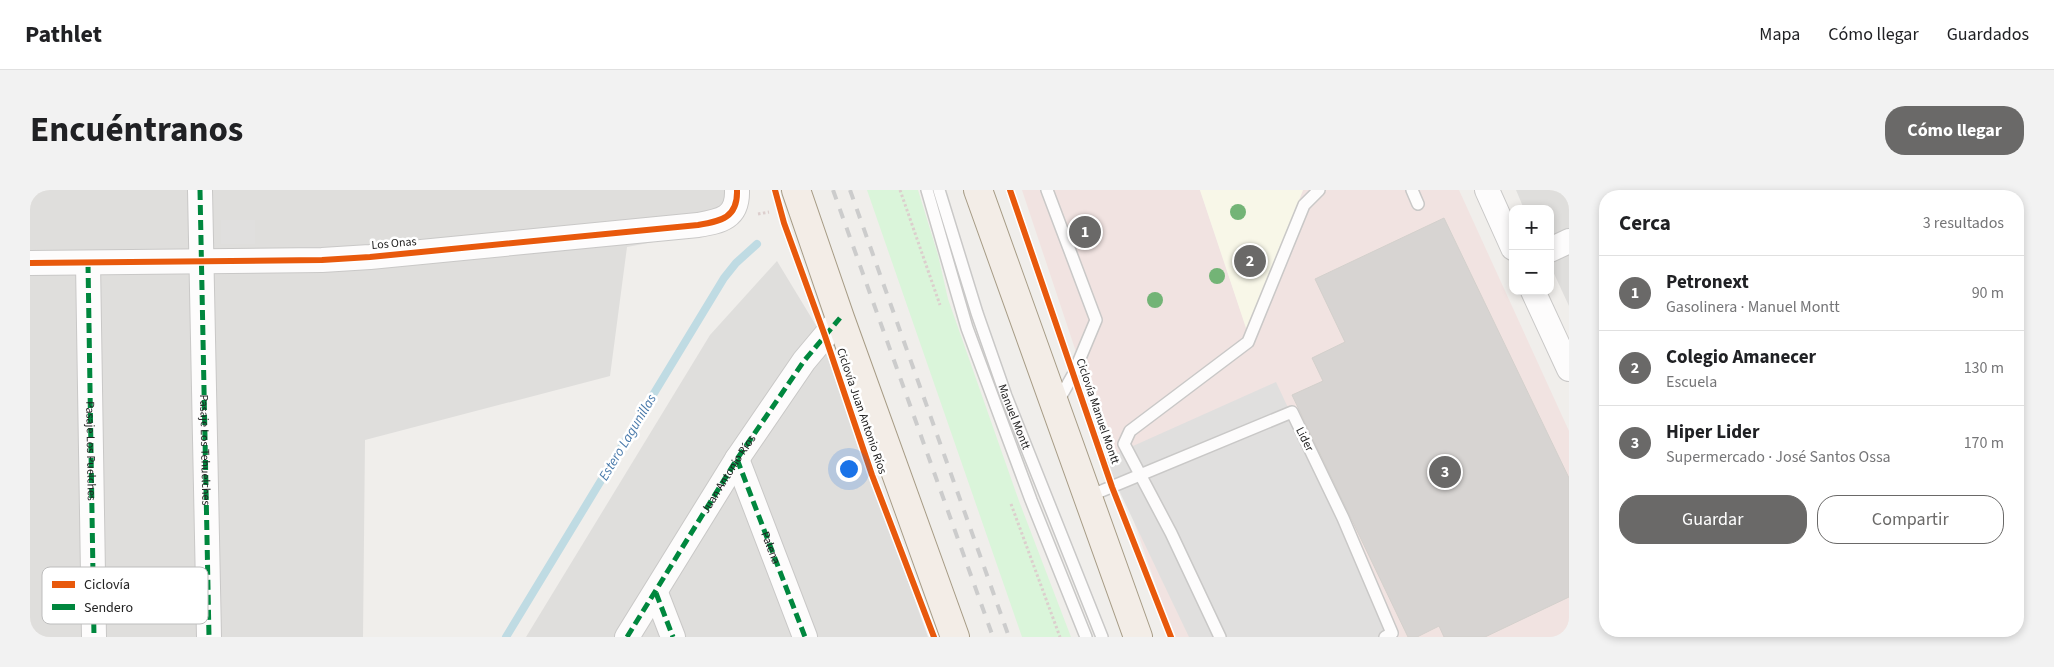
<!DOCTYPE html>
<html lang="es">
<meta charset="utf-8">
<style>
body{margin:0;font-family:"Source Sans 3",sans-serif;background:#f2f2f2;color:#202124}
.controls{position:absolute;right:15px;top:15px;display:grid;overflow:hidden;border-radius:10px;box-shadow:0 2px 8px #0003}
.controls button{width:45px;height:45px;display:grid;place-items:center;padding:0;border:0;border-bottom:1px solid #e0e0e0;background:#fff;color:#202124;font:25px sans-serif}
.you{position:absolute;left:818px;top:278px;width:18px;height:18px;margin:-12px;border:4px solid #fff;border-radius:50%;background:#1a73e8;box-shadow:0 0 0 8px #1a73e833}
.badge{display:grid;place-items:center;width:32px;height:32px;border-radius:50%;background:#6a6968;color:#fff;font-size:16px;font-weight:700}
.pin{position:absolute;translate:-50% -50%;border:2px solid #fff;box-shadow:0 1px 5px #0006}
.list{margin:0;padding:0;list-style:none}
h2{display:flex;justify-content:space-between;align-items:center;height:65px;margin:0;padding:0 20px;font-size:21px}
h2 small{font-size:16px;font-weight:400;color:#757577}
.list li{display:grid;grid-template-columns:32px 1fr auto;gap:15px;align-items:center;box-sizing:border-box;height:75px;padding:0 20px;border-top:1px solid #e0e0e0}
.list b{display:block;font-size:19px;white-space:nowrap}
.list p{margin:0;font-size:16px;white-space:nowrap;color:#757577}
.list em{font-size:16px;font-style:normal;color:#757577}
.actions{display:flex;gap:10px;padding:15px 20px}
.actions a{flex:1;padding:11px 0;border:1px solid #6a6968;border-radius:20px;text-align:center;font-size:18px;color:#6a6968}
.actions .main{background:#6a6968;color:#fff}
.map{position:relative;flex:none;width:1539px;height:447px;overflow:hidden;border-radius:20px}
header{display:flex;align-items:center;gap:30px;box-sizing:border-box;height:70px;padding:0 25px;background:#fff;border-bottom:1px solid #e0e0e0}
header strong{font-size:24px}
nav{display:flex;gap:28px;margin-inline-start:auto;font-size:18px}
.intro{display:flex;align-items:center;justify-content:space-between;box-sizing:border-box;height:120px;padding:0 30px}
h1{margin:0;font-size:35px}
.button{padding:12px 22px;border-radius:20px;background:#6a6968;color:#fff;font-size:18px;font-weight:700}
main{display:flex;gap:30px;padding:0 30px}
aside{flex:1;background:#fff;border-radius:20px;box-shadow:0 2px 8px #0003}
.map>svg:first-child{display:block}
</style>
<header>
<strong>Pathlet</strong>
<nav><a>Mapa</a><a>Cómo llegar</a><a>Guardados</a></nav>
</header>
<div class="intro"><h1>Encuéntranos</h1><a class="button">Cómo llegar</a></div>
<main>
<div class="map">
<svg width="1539" height="447" viewBox="0 0 1539 447">
<rect width="100%" height="100%" fill="#f0eeeb"/>
<g fill="#dfdedc">
<path d="M0,0H719L703,30L666,44L597,57L580,186L335,250L333,447H0Z"/>
<path d="M1486,0H1539V116L1520,75V19H1494Z"/>
<path d="M747,71L787,137L898,447H496L680,145Z"/>
</g>
<path fill="#f1e3e1" d="M992,0H1170L1217,140L1273,0H1429L1539,241V447H1144L1073,243Z"/>
<path fill="#f8f7e8" d="M1170,0H1273L1217,141Z"/>
<path fill="#daf5da" d="M837,0H888L908,65L918,109L989,311L1041,447H992Z"/>
<g fill="#e0dfde">
<rect x="191" y="30" width="34" height="24"/>
<path d="M1246,192L1365,447H1159L1074,269Z"/>
</g>
<g fill="none" stroke-linecap="round" stroke-linejoin="round">
<path stroke="#bfdbe3" stroke-width="8" d="M476,447L694,88L706,73L727,54"/>
</g>
<path fill="#d7d4d2" stroke="#d3d0cc" d="M1414,28L1539,288V407L1455,447H1414L1409,436L1387,447H1378L1262,205L1293,191L1282,168L1315,152L1285,89Z"/>
<g fill="none" stroke-linecap="round" stroke-linejoin="round">
<defs>
<g id="lane">
<path d="M897,0L937,138L1001,310L1056,447"/>
<path id="s1" d="M909,0L947,123L976,206L1072,447"/>
<path d="M1017,0L1066,130L1043,185L1027,213"/>
<path d="M1382,0L1388,14"/>
<path d="M1057,307L1262,222L1313,328L1362,443L1355,447"/>
<path d="M1190,447L1141,343L1094,254L1100,241L1218,152L1274,15L1289,0"/>
</g>
<g id="street">
<path id="s2" d="M170,0L179,447"/>
<path d="M1457,0L1483,58"/>
<path d="M1520,60L1539,51"/>
<path d="M0,73L292,70L340,67L668,35C691,31 708,28 707,0"/>
<path id="s3" d="M58,73L64,447"/>
<path d="M1503,101L1539,179"/>
<path d="M707,269L775,447"/>
<path d="M626,403L643,447"/>
<path d="M597,447L707,269L774,171L810,128"/>
</g>
<g id="primary">
<path d="M766,0L810,128L925,447"/>
<path d="M948,0L1108,447"/>
</g>
</defs>
<use href="#lane" stroke="#c9c8c7" stroke-width="14"/>
<use href="#street" stroke="#c9c8c7" stroke-width="26"/>
<use href="#primary" stroke="#a79c86" stroke-width="30"/>
<g stroke="#dccecd" stroke-width="3" stroke-dasharray="2.5 2.5" stroke-linecap="butt">
<path d="M870,0L910,115"/>
<path d="M728,24L739,22"/>
<path d="M981,314L1030,447"/>
</g>
<use href="#lane" stroke="#fdfcfc" stroke-width="11"/>
<use href="#street" stroke="#fdfcfc" stroke-width="24"/>
<use href="#primary" stroke="#f3ede7" stroke-width="28"/>
<g stroke="#ccc" stroke-width="4" stroke-dasharray="10 10" stroke-linecap="butt">
<path d="M803,0L963,447"/>
<path d="M820,0L979,447"/>
</g>
<g stroke="#00873e" stroke-width="5" stroke-dasharray="10 5" stroke-linecap="butt">
<path d="M170,0L179,447"/>
<path d="M58,73L64,447"/>
<path id="s4" d="M707,269L775,447"/>
<path d="M626,403L643,447"/>
<path id="s5" d="M597,447L707,269L774,171L810,128"/>
</g>
<defs>
<g id="cycleway">
<path d="M745,0L754,33L795,146L842,285L904,447"/>
<path d="M980,0L1082,297L1141,447"/>
<path d="M0,73L292,70L340,67L668,35C691,31 708,28 707,0"/>
</g>
</defs>
<use href="#cycleway" stroke="#fff" stroke-width="9"/>
<use href="#cycleway" stroke="#e8590c" stroke-width="6"/>
</g>
<g fill="#73b476">
<circle cx="1208" cy="22" r="8"/>
<circle cx="1187" cy="86" r="8"/>
<circle cx="1125" cy="110" r="8"/>
</g>
<g text-anchor="middle" stroke-width="5" stroke-linejoin="round" paint-order="stroke">
<g font-size="12" fill="#222" stroke="#fff">
<text transform="translate(364 53) rotate(-5)" y="4">Los Onas</text>
<text transform="translate(832 221) rotate(71)" y="4">Ciclovía Juan Antonio Ríos</text>
<text transform="translate(1068 221) rotate(71)" y="4">Ciclovía Manuel Montt</text>
<text dy="4" stroke="none"><textPath href="#s1" startOffset="239">Manuel Montt</textPath></text>
<text transform="translate(1275 249) rotate(63)" y="4">Lider</text>
<text dy="4" stroke="none"><textPath href="#s2" startOffset="260">Pasaje Los Tehuelches</textPath></text>
<text dy="4" stroke="none"><textPath href="#s3" startOffset="188">Pasaje Los Puelches</textPath></text>
<text dy="4" stroke="none"><textPath href="#s5" startOffset="192">Juan Antonio Ríos</textPath></text>
<text dy="4" stroke="none"><textPath href="#s4" startOffset="95">Palena</textPath></text>
</g>
<g font-size="14" font-style="italic" fill="#4a7aab" stroke="#fff">
<text transform="translate(597 247) rotate(-59)" y="5">Estero Lagunillas</text>
</g>
</g>
<rect x="12" y="377" width="166" height="57" rx="8" fill="#fff" stroke="#bdbdbd" stroke-width="1"/>
<rect x="22" y="391" width="23" height="7" fill="#e8590c"/>
<rect x="22" y="414" width="23" height="6" fill="#00873e"/>
<g font-size="14" fill="#222">
<text x="54" y="399">Ciclovía</text>
<text x="54" y="422">Sendero</text>
</g>
</svg>
<div class="controls">
<button>+</button>
<button>−</button>
</div>
<div class="you"></div>
<div class="pin badge" style="left:1055px;top:42px">1</div>
<div class="pin badge" style="left:1220px;top:71px">2</div>
<div class="pin badge" style="left:1415px;top:282px">3</div>
</div>
<aside>
<h2>Cerca<small>3 resultados</small></h2>
<ul class="list">
<li><span class="badge">1</span><div><b>Petronext</b><p>Gasolinera · Manuel Montt</p></div><em>90 m</em></li>
<li><span class="badge">2</span><div><b>Colegio Amanecer</b><p>Escuela</p></div><em>130 m</em></li>
<li><span class="badge">3</span><div><b>Hiper Lider</b><p>Supermercado · José Santos Ossa</p></div><em>170 m</em></li>
</ul>
<div class="actions"><a class="main">Guardar</a><a>Compartir</a></div>
</aside>
</main>
